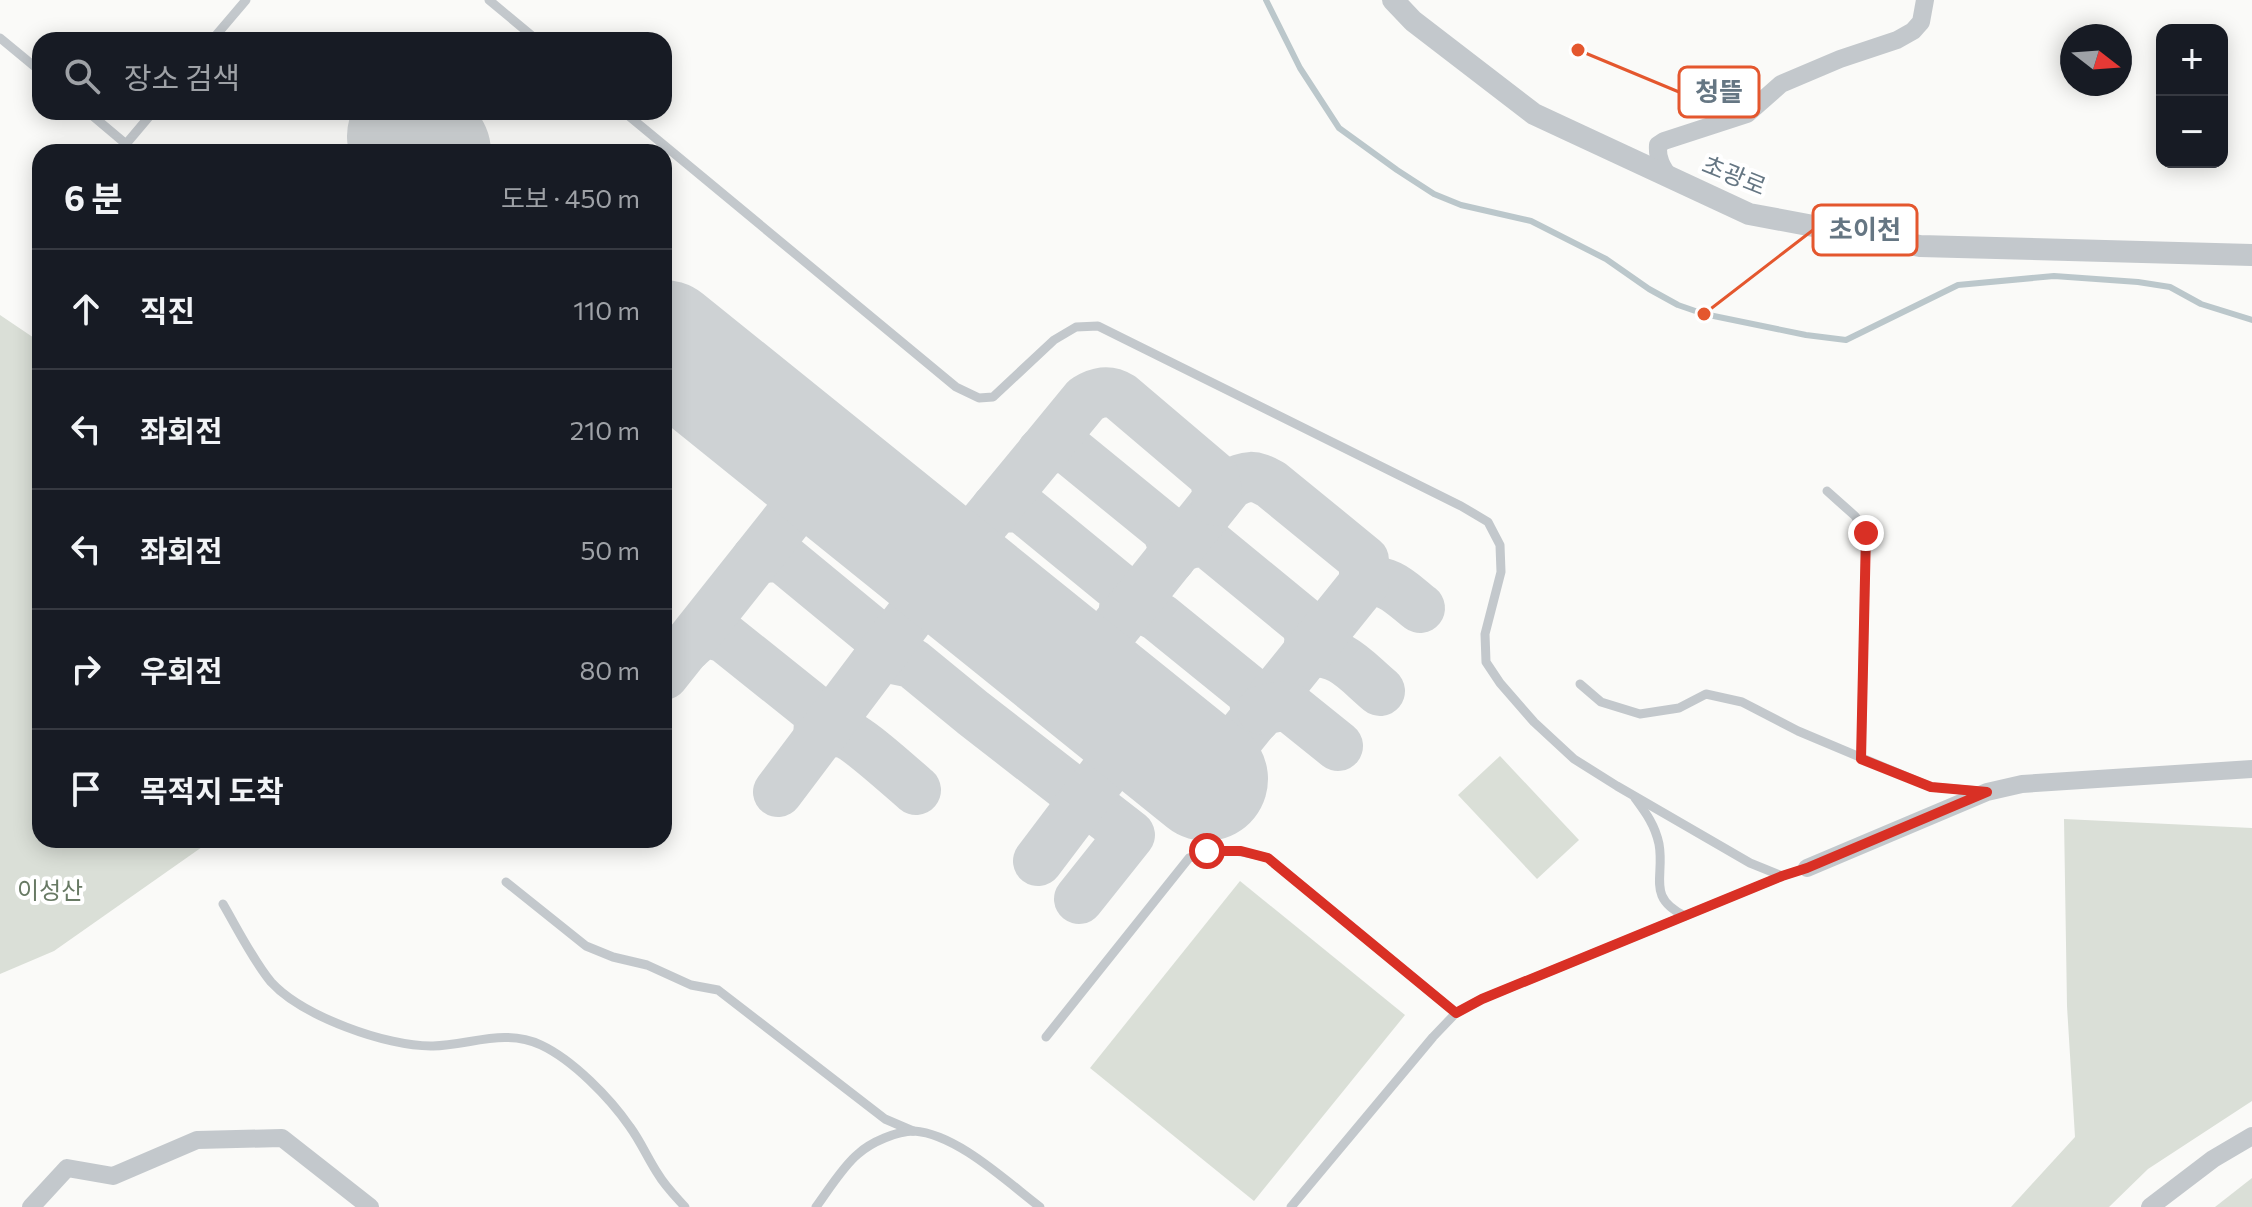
<!DOCTYPE html>
<html lang="ko">
<meta charset="utf-8">
<style>
body{margin:0;font-family:Commissioner,"Noto Sans KR",sans-serif;background:#20242c;color:#f1f3f6}
.controls{position:absolute;right:24px;top:24px;display:grid;overflow:hidden;border-radius:16px;box-shadow:0 4px 20px #0003}
.controls button{width:72px;height:72px;display:grid;place-items:center;padding:0;border:0;border-bottom:2px solid #363941;background:#171b24;color:#f1f3f6;font:40px sans-serif}
.compass{position:absolute;left:2060px;top:24px;width:72px;height:72px;border-radius:50%;background:#171b24;box-shadow:0 4px 20px #0003;rotate:107deg}
.stop{position:absolute;width:24px;height:24px;margin:-18px;border:6px solid #d93025;border-radius:50%;background:#fff}
.stop.end{background:#d93025;border-color:#fff;box-shadow:0 2px 8px #0008}
.list{margin:0;padding:0;list-style:none}
h2{display:flex;justify-content:space-between;align-items:center;height:104px;margin:0;padding:0 32px;font-size:34px}
h2 small{font-size:26px;font-weight:400;color:#9ea1a6}
.list li{display:grid;grid-template-columns:52px 1fr auto;gap:24px;align-items:center;box-sizing:border-box;height:120px;padding:0 32px;border-top:2px solid #363941}
.list b{display:block;font-size:30px;white-space:nowrap}
.list em{font-size:26px;font-style:normal;color:#9ea1a6}
.icon{flex:none;width:44px;height:44px;fill:none;stroke:currentColor;stroke-width:2;stroke-linecap:round;stroke-linejoin:round}
.map{position:relative;flex:none;width:2252px;height:1207px;overflow:hidden}
.search{position:absolute;background:#171b24;box-shadow:0 4px 20px #0003;left:32px;top:32px;width:640px;height:88px;display:flex;align-items:center;gap:20px;box-sizing:border-box;padding:0 28px;border-radius:24px;color:#9ea1a6;font-size:30px}
.panel{position:absolute;background:#171b24;box-shadow:0 4px 20px #0003;left:32px;top:144px;width:640px;height:704px;border-radius:24px}
.map>svg:first-child{display:block}
</style>
<div class="map">
<svg width="2252" height="1207" viewBox="0 0 2252 1207">
<rect width="100%" height="100%" fill="#fafaf8"/>
<g fill="#dadfd7">
<path d="M0,315L40,342V840H212L54,951L0,974Z"/>
<path d="M1500,756L1579,840L1537,879L1458,795Z"/>
<path d="M2064,819L2252,828V1101L2148,1169L2109,1207H2011L2075,1137L2067,1006Z"/>
<path d="M1240,881L1405,1015L1254,1201L1090,1068Z"/>
<path d="M2252,1178V1207H2215Z"/>
</g>
<g fill="none" stroke-linecap="round" stroke-linejoin="round">
<path stroke="#bbc7cb" stroke-width="6" d="M1266,0L1300,68L1339,128L1397,170L1434,194L1461,205L1531,221L1606,259L1649,289L1678,305L1704,314L1806,335L1846,340L1958,285L2054,276L2138,282L2170,287L2201,304L2252,320"/>
<g stroke="#ced2d4" stroke-width="50">
<path d="M1042,452L1057,447L1068,449L1166,529L1172,543L1171,558"/>
<path d="M996,508L1017,507L1027,512L1121,589L1125,600L1123,617"/>
<path d="M1180,547L1195,542L1209,544L1304,622L1310,635L1308,652C1342,650 1356,671 1380,691"/>
<path d="M756,559L775,557L785,560L876,635L880,642L881,656"/>
<path d="M1364,583C1388,577 1402,594 1420,608"/>
<path d="M1123,617C1136,607 1146,609 1160,618L1250,691L1254,698L1256,718"/>
<path d="M687,647C701,633 705,632 725,638L815,710L819,722L818,738"/>
<path d="M876,662L888,658L912,663L973,713L1130,835L1079,899"/>
<path d="M664,675L825,472"/>
<path d="M1077,675L1230,484C1249,475 1252,474 1271,484L1364,560V583L1206,779"/>
<path d="M1262,710L1282,706L1292,709L1338,746"/>
<path d="M818,738C826,733 833,731 843,733C857,737 902,778 916,790"/>
<path d="M778,792L946,569L1086,399C1098,392 1108,389 1121,397L1214,476L1217,490L1216,501"/>
<path d="M1038,861L1140,726"/>
</g>
<g stroke="#ced2d4" stroke-width="124">
<path d="M409,136L429,152"/>
<path d="M664,342L1206,779"/>
</g>
<g stroke="#c3c8cc" stroke-width="9">
<path d="M489,0L537,40"/>
<path d="M0,38L40,71"/>
<path d="M212,40L246,0"/>
<path d="M88,112L126,144L153,112"/>
<path d="M624,112L956,387L979,398L993,397L1054,340L1076,327L1098,326L1461,506L1488,522L1500,545L1501,572L1485,634L1486,662L1500,683L1534,722L1574,759L1617,786L1750,863L1782,876"/>
<path d="M1827,491L1855,516L1866,533L1861,759"/>
<path d="M1580,684L1601,702L1640,714L1679,708L1706,694L1742,702L1798,731L1931,787L1980,791"/>
<path d="M1635,798C1646,813 1655,825 1659,844C1665,877 1646,897 1685,916"/>
<path d="M506,882L586,946L613,957L647,965L691,985L718,990L885,1119L913,1131"/>
<path d="M223,904C237,928 254,962 271,982C302,1016 387,1047 433,1046C470,1045 505,1028 541,1045C573,1060 610,1098 630,1127C641,1142 648,1159 658,1174C665,1186 676,1197 685,1207"/>
<path d="M1046,1037L1189,858C1218,847 1239,850 1268,858L1456,1013"/>
<path d="M816,1207C827,1192 844,1165 858,1154C871,1142 897,1131 914,1131C957,1134 1007,1182 1040,1207"/>
<path d="M1291,1207L1433,1037L1456,1013L1482,999L1782,876L1807,868"/>
</g>
<g stroke="#c3c8cc" stroke-width="18">
<path d="M1670,178C1662,167 1657,159 1658,145L1664,141L1747,114L1781,84L1840,59L1897,40L1913,31L1921,22L1925,0"/>
<path d="M1807,868L1987,792L2022,784L2252,769"/>
<path d="M31,1207L67,1168L113,1176L197,1140L282,1138L370,1207"/>
<path d="M2150,1207L2213,1159L2252,1136"/>
</g>
<path stroke="#c3c8cc" stroke-width="22" d="M1393,0L1413,21L1534,114L1749,214L1920,246L2252,255"/>
</g>
<g fill="none" stroke-linecap="round" stroke-linejoin="round">
<path stroke="#d93025" stroke-width="10" d="M1207,851H1241L1268,858L1456,1013L1482,999L1782,876L1807,868L1987,792L1931,787L1861,759L1866,533"/>
</g>
<g text-anchor="middle" stroke-width="8" stroke-linejoin="round" paint-order="stroke">
<g font-size="24" fill="#657683" stroke="#fff">
<text transform="translate(1734 176) rotate(22)" y="8">초광로</text>
</g>
<g font-size="24" fill="#687a64" stroke="#fff">
<text x="50" y="899">이성산</text>
</g>
</g>
<path fill="none" stroke="#e4572e" stroke-width="3" d="M1578 50L1679 92M1704 314L1813 230"/>
<g fill="#e4572e" stroke="#fff" stroke-width="3">
<circle cx="1578" cy="50" r="8"/>
<circle cx="1704" cy="314" r="8"/>
</g>
<g fill="#fff" stroke="#e4572e" stroke-width="3">
<rect x="1679" y="67" width="80" height="50" rx="8"/>
<rect x="1813" y="205" width="104" height="50" rx="8"/>
</g>
<g font-size="26" text-anchor="middle" font-weight="bold" fill="#657683">
<text x="1719" y="101">청뜰</text>
<text x="1865" y="239">초이천</text>
</g>
</svg>
<div class="controls">
<button>+</button>
<button>−</button>
</div>
<svg class="compass" viewBox="-18 -18 36 36"><path d="M0-13l5 13h-10z" fill="#e53935"/><path d="M0 13l5-13h-10z" fill="#9ea1a6"/></svg>
<div class="stop" style="left:1207px;top:851px"></div>
<div class="stop end" style="left:1866px;top:533px"></div>
<div class="search"><svg class="icon" aria-label="search" viewBox="0 0 24 24"><circle cx="10" cy="10" r="6"/><path d="M15 15l6 6"/></svg>장소 검색</div>
<section class="panel">
<h2>6 분<small>도보 · 450 m</small></h2>
<ul class="list">
<li><svg class="icon" aria-label="ahead" viewBox="0 0 24 24"><path d="M12 20V5M6 11l6-6 6 6"/></svg><div><b>직진</b></div><em>110 m</em></li>
<li><svg class="icon" aria-label="left" viewBox="0 0 24 24"><path d="M17 20v-9H6M10 6l-5 5 5 5"/></svg><div><b>좌회전</b></div><em>210 m</em></li>
<li><svg class="icon" aria-label="left" viewBox="0 0 24 24"><path d="M17 20v-9H6M10 6l-5 5 5 5"/></svg><div><b>좌회전</b></div><em>50 m</em></li>
<li><svg class="icon" aria-label="right" viewBox="0 0 24 24"><path d="M7 20v-9h11M14 6l5 5-5 5"/></svg><div><b>우회전</b></div><em>80 m</em></li>
<li><svg class="icon" aria-label="arrive" viewBox="0 0 24 24"><path d="M6 21V4h12l-3 4 3 4H6"/></svg><div><b>목적지 도착</b></div></li>
</ul>
</section>
</div>
